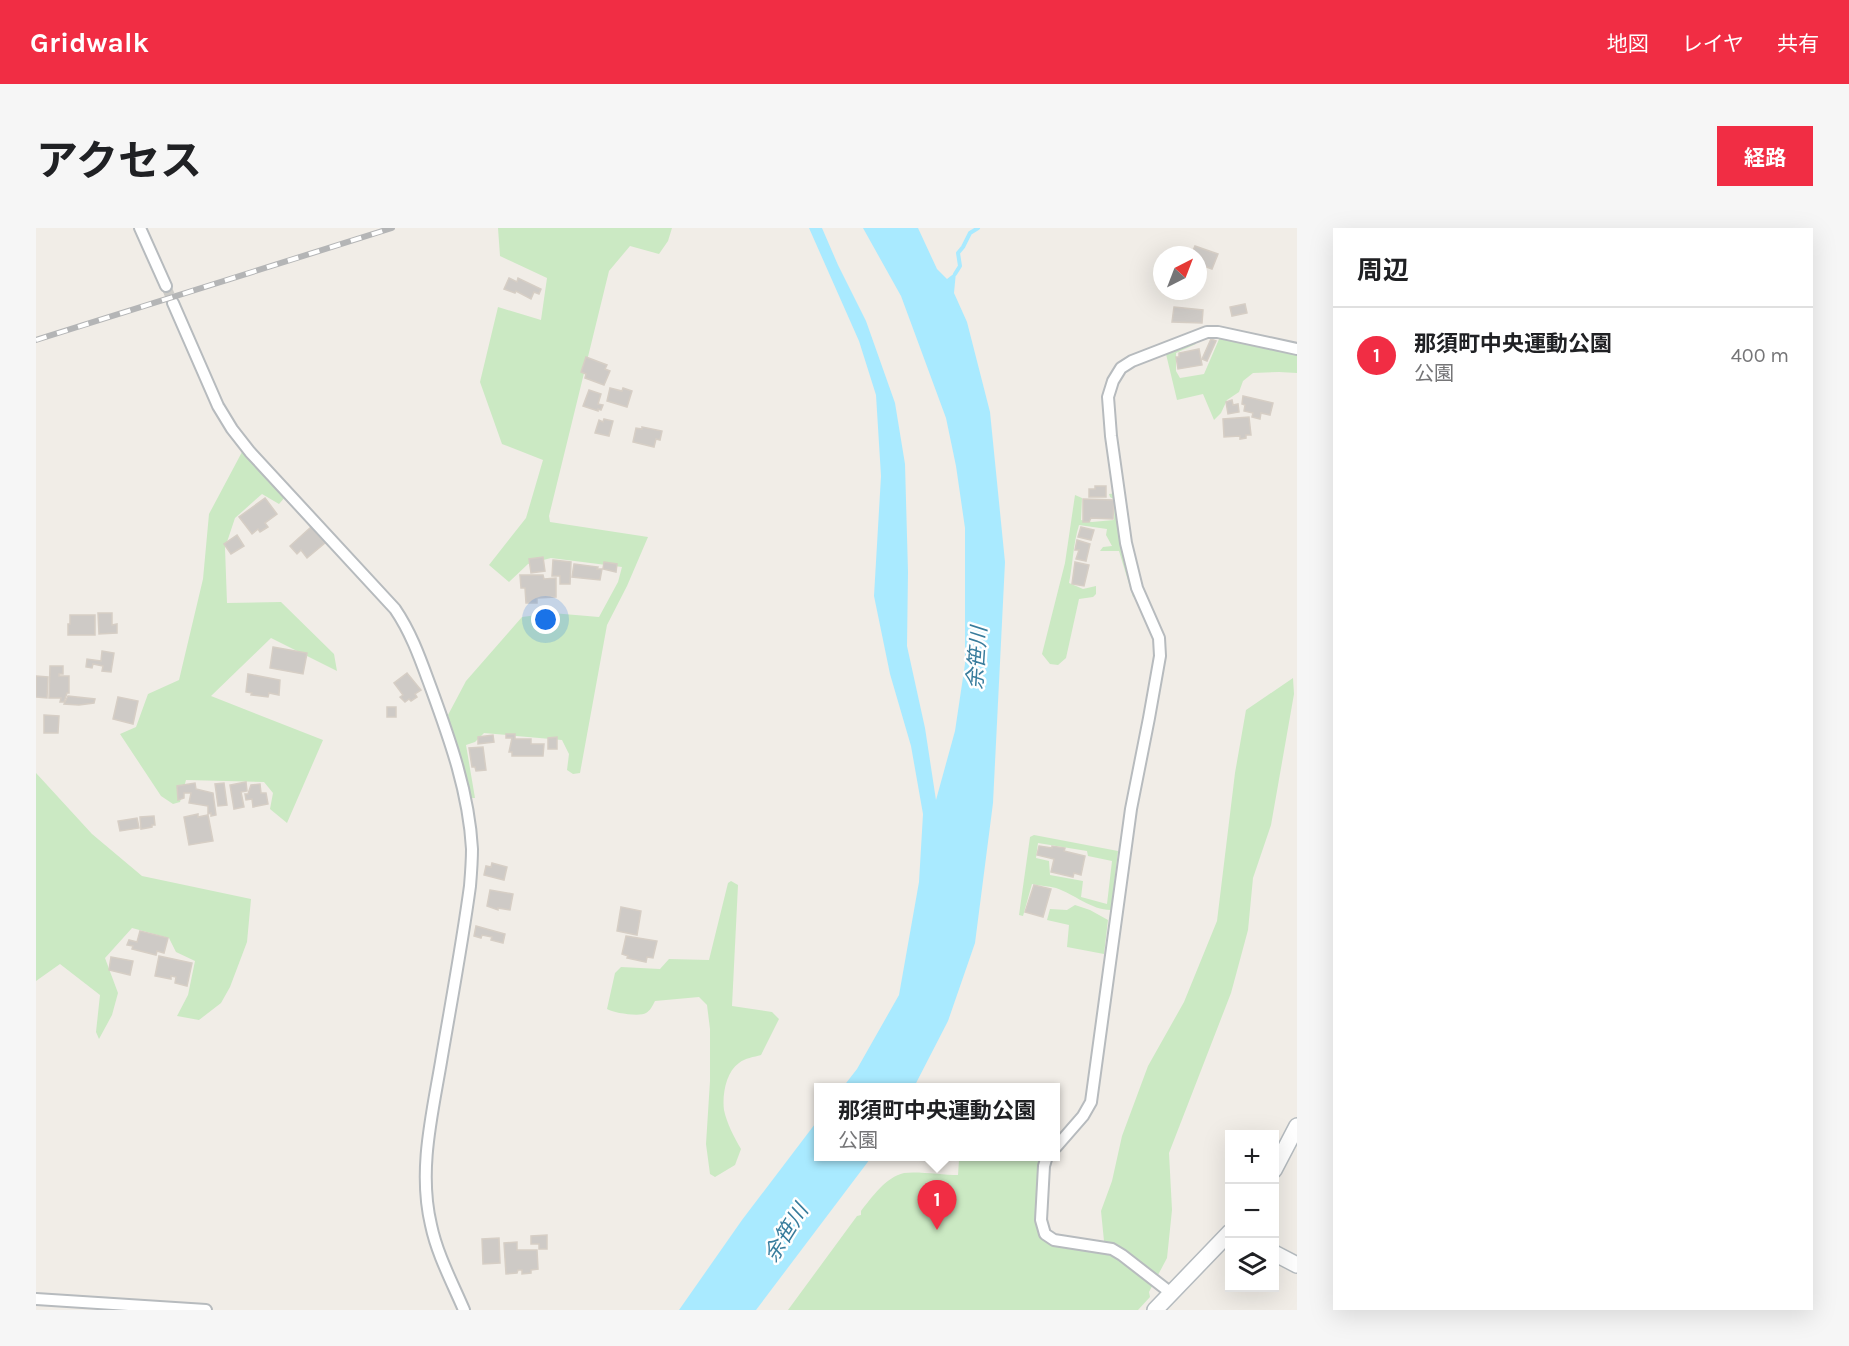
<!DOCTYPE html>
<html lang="ja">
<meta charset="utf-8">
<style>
body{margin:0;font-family:Karla,"Noto Sans JP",sans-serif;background:#f6f6f6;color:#202124}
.controls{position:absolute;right:18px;bottom:18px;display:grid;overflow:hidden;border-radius:0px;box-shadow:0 6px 24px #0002}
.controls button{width:54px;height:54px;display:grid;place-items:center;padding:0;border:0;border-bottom:2px solid #e0e0e0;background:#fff;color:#202124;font:30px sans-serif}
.compass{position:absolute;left:1117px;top:18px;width:54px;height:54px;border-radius:50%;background:#fff;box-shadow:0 6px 24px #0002;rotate:42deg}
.you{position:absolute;left:510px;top:392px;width:21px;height:21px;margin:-15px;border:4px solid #fff;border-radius:50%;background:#1a73e8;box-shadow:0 0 0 9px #1a73e833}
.badge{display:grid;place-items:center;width:39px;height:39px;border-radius:50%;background:#f12d44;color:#fff;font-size:20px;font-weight:700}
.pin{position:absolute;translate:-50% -50px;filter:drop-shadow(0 2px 3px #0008)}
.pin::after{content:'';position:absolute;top:32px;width:21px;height:18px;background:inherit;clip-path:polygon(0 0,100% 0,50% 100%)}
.popup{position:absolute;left:778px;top:855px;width:246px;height:78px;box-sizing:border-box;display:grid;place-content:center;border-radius:0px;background:#fff;filter:drop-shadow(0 2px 4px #0005);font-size:20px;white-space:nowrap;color:#757577}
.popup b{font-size:22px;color:#202124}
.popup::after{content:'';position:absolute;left:50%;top:100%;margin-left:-12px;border:12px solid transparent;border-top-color:#fff}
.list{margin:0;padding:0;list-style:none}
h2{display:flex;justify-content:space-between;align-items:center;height:78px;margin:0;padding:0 24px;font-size:26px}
h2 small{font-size:20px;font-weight:400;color:#757577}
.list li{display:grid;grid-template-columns:39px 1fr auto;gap:18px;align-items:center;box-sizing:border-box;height:96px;padding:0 24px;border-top:2px solid #e0e0e0}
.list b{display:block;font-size:22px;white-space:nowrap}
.list p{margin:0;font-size:20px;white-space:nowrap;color:#757577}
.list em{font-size:20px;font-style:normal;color:#757577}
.icon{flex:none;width:33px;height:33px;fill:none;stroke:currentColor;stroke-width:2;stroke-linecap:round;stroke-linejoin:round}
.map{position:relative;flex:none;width:1261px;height:1082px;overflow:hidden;border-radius:0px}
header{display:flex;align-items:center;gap:36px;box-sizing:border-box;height:84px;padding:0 30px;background:#f12d44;color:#fff}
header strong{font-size:28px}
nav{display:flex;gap:33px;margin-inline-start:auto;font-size:21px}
.intro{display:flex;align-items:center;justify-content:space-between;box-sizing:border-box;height:144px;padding:0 36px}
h1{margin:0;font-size:42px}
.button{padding:15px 27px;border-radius:0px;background:#f12d44;color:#fff;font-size:21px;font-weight:700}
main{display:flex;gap:36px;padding:0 36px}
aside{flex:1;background:#fff;border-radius:0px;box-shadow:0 6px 24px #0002}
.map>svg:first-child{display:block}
</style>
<header>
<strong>Gridwalk</strong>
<nav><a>地図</a><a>レイヤ</a><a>共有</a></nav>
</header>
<div class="intro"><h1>アクセス</h1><a class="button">経路</a></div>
<main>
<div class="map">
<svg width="1261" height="1082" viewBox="0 0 1261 1082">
<rect width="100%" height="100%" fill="#f1ede7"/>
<g fill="#cbe9c3" fill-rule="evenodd">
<path d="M462,0H636L632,13L623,26L594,18L573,43L513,288L514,294L612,309L591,358L571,397L544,545L537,546L531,542L533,526L526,512L448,505L439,514L430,517L439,570H433L412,487L430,453L486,389L516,385L563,389L582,354L586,339L515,330L492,336L473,354L453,337L490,290L507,232L466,216L444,154L462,79L505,92L511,50L464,28Z"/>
<path d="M1184,109L1261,127V145L1243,144L1217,145L1207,153L1203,164L1191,172L1185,185L1178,192L1167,166L1141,172L1130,126L1135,122L1155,115L1160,116L1140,125V143L1144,150L1168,146Z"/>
<path d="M206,224L250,268L243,276L226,266L199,290L189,320L191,375L245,374L298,426L301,443L235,410L175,468L287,512L251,595L234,581L237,565L228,554L150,552L144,574L137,576L125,568L84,506L100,499L112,466L143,452L167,351L173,286Z"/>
<path d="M1081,265L1101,369H1097L1083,323H1064L1067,319L1076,318L1070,307L1071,301L1043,297C1037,316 1037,336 1033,355L1047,361L1060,358V366L1057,369L1043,371L1030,430L1022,437L1014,436L1006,426L1029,335L1039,267L1046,270L1045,292L1056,294L1078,292L1079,272L1074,269L1073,266Z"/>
<path d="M1257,450L1258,466L1235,597L1217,650L1212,702L1195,765L1133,925L1136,982L1131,1030L1113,1064L1114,1069L1102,1082H752L821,988L825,987V983C836,969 850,949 868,945C882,943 907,947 922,947L923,932L926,929L1004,930L1006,934L1007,1008L1069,1023L1065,983L1076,953L1086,908L1112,838L1148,774L1181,693L1199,545L1210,482Z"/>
<path d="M0,545L56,606L106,648L215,671L211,714L194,759L185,775L163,792L141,788L152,767L159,733L140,724L133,710L96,700L69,730L82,765L76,787L63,811L60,804L64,767L24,736L0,753Z"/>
<path d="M998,607L1082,623L1075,682C1055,682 1038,666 1020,660C1012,658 1004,658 996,656L987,688L983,687L994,609ZM1002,615L1051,623L1052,628L1076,633L1071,676L1045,669L1047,653L1014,647L1013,633L1000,630Z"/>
<path d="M695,653L702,657L696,778L736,784L743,791L725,827C718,829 709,830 703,835C690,844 686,867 688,882C691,896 698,909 705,921L699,937L679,949L674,946L670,916L674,853V801L671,777L663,769L619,773C617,777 614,783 610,785C604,789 577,785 571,781L579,745L585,739L624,741L633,731L673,732L692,655Z"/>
<path d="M1039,677L1054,682L1072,692L1068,726L1031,719L1033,697L1011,692L1014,681L1031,682Z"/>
</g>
<g fill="#a9eaff">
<path d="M773,0H786L802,37L830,93L859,175L869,236L872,344L871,418L889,500L900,572L919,503L929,436V300L920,238L910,190L865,68L827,0H882L901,41L911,51L920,44L918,65L931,94L954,184L969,334L957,575L939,715L912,793L878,859H807L821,841L863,767L883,654L887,586L875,518L854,446L838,368L845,248L840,167L823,113Z"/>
<path d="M782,892V928L835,929L831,935L720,1082H643L706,992Z"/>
</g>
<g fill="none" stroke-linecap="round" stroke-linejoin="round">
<path stroke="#a9eaff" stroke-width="4" d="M919,46L924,38L922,25L927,19L934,5L942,0"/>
</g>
<g fill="#cecac6" stroke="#d6cec5" stroke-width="1.5">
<path d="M1159,18L1182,26L1176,41L1162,36V27H1155Z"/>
<path d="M473,50L481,54L482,50L505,61L503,66L498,64L495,71L480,63L479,65L468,61Z"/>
<path d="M1209,76L1211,85L1196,88L1194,79Z"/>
<path d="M1138,79L1167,82L1166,95L1136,94Z"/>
<path d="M1175,111L1180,113L1171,133L1166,131Z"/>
<path d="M1163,121L1166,137L1142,141L1140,129H1143V125Z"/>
<path d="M550,129L571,137L569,141L574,143L568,157L549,150L550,146L545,144Z"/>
<path d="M574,160L586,163L587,160L596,163L591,179L571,173Z"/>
<path d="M553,162L565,166L562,176L567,177L565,182L562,181V183L547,178Z"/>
<path d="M1207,168L1237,175L1234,187L1225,185L1224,191L1216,189L1217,185L1208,183L1209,177L1206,176Z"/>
<path d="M1196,172L1197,177L1202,176L1203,184L1192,186L1190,174Z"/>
<path d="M1213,189L1215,207H1210V210L1204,211V208L1188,209L1187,191Z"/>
<path d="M568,191L577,193L573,208L559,205L563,192L567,194Z"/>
<path d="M606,199L626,203L624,212L620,211L618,219L597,214L600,200L606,201Z"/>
<path d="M1059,258H1070V269H1053V261H1059Z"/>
<path d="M229,270L241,286L229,295L232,299L224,304L222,301L216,306L203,289Z"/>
<path d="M1047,271L1078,272L1077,291L1055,290L1053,294H1047Z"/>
<path d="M275,299L289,315L271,330L265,322L261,326L254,318Z"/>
<path d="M1045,299L1058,302L1055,312L1042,309Z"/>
<path d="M201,307L208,318L195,326L188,316Z"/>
<path d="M1041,312L1054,316L1050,333L1040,331L1043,322H1039Z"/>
<path d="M507,329L509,343L495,345L493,331Z"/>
<path d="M517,332L535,334L534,356H524V348H516Z"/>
<path d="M568,334L581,336L580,344L567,341Z"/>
<path d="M1039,334L1053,337L1048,358L1036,356Z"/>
<path d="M538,336L562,339L561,341H566L564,352L536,349Z"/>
<path d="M484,347H507L508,351L520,350V369L501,370V375H490L489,360H485Z"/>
<path d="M62,385H76V397L81,396V405L63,406Z"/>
<path d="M34,387H59V407H32V396H34Z"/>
<path d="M237,419L271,425L267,446L234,440Z"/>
<path d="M66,423L78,425L75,444L66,443L67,438L57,436L56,440L50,439L51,431L65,433Z"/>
<path d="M14,438H27V446H23V448H33V465H31L28,474H24L25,470H13Z"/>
<path d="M371,445L385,462L379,466L381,469L375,473L373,471L369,474L364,469L367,467L358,455Z"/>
<path d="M212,446L244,452L243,467L233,465L232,469L215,467L216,465L210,464Z"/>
<path d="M0,448L12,449L11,470L0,469Z"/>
<path d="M32,468L59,471L58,475L43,477L28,476Z"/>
<path d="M82,469L102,473L97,496L77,491Z"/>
<rect x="351" y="479" width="9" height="10"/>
<path d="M8,487L23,488L22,505H8Z"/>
<path d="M470,506H479V511H495V516H508L507,528H476V524H473L476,510H470Z"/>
<path d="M457,507L458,514L442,516V509Z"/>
<path d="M521,509V521H512V510Z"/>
<path d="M447,519L450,542L440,543L439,539H436L433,520Z"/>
<path d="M210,554L211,563L205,564L208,579L198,581L194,557Z"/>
<path d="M159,555L160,561L177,565L180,587L175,588V585L172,586V578L153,575L155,565H148V570L142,572L141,558Z"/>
<path d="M188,555L191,577L182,578L179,556Z"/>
<path d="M224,556L225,565H230L232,576L217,579L216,571L210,572L209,566H212L215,557Z"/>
<path d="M162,586V589L172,587L177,613L153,617L148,589Z"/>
<path d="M118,588L119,597H116V599L105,601L104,589Z"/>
<path d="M101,590L103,600L84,603L82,593Z"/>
<path d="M1003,618L1016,620V618L1029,620L1028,623L1049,628L1045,647L1038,645L1037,649L1015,644L1018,631L1001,627Z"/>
<path d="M456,635L471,639L468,652L448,647L450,638L455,639Z"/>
<path d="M998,657L1015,661L1007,689L989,684Z"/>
<path d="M454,662L477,666L474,682L462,680V682L451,678Z"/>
<path d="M585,679L605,683L601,707L581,703Z"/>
<path d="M440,698L469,706L467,715L455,712L456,709L446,707L445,710L438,708Z"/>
<path d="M104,703L132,710L128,725L121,723L120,727L96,721L97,718L91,717L93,712L101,714Z"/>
<path d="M590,708L621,713L617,730L611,729L610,734L591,730L592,728L586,726Z"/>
<path d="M123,728L156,735L151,758L139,755L140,749L135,748V751L119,748Z"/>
<path d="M75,729L97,733L94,747L73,742Z"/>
<path d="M511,1007V1021H503V1016H495V1008Z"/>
<path d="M463,1010L464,1035L447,1036L446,1011Z"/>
<path d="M481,1014V1022H501L502,1041L495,1042V1045L486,1046V1042H482L481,1045L470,1046L468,1015Z"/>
</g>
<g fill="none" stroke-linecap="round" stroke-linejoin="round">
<path stroke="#cccbc7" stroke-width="10" stroke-dasharray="10 5" stroke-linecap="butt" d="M130,58L137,75"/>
<defs>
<g id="street">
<path d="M104,0L130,58"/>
<path d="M137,75L182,178L196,201L214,224L359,381C376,406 385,433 395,460C414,512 433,565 436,621C436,633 435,646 434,658C426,717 415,775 405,834C396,887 382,943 395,997C401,1026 416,1054 428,1082"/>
<path d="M1020,919L1047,888L1055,874L1095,581L1113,490L1124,428L1123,410L1101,360L1090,315L1075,208L1072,169L1077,153L1085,140L1096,133L1171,104H1182L1261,121"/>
<path d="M1011,928L1008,938L1005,992L1009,1006L1018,1012L1076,1021L1086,1027L1135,1065"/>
<path d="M0,1071L170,1082"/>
</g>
<g id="secondary">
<path d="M1238,942L1261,898"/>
<path d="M1238,1025L1261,1037"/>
<path d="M1119,1082L1194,1004"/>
</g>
</defs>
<use href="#street" stroke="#b7bbbe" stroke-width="14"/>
<use href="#secondary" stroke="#b5bbbf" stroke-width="18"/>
<use href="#street" stroke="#fff" stroke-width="10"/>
<use href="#secondary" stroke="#fff" stroke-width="15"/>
<defs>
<path id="rail" d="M0,112L356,0"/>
</defs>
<use href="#rail" stroke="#b4b5b6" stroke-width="6"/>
<use href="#rail" stroke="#fff" stroke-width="4" stroke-dasharray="11" stroke-linecap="butt"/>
</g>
<g text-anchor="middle" stroke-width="5" stroke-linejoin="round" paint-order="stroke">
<g font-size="21" font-style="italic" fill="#387c9c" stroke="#fff">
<text transform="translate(941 430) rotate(-86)" y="7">余笹川</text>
<text transform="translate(750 1005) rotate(-58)" y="7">余笹川</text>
</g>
</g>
</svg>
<div class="controls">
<button>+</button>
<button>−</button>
<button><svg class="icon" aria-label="layers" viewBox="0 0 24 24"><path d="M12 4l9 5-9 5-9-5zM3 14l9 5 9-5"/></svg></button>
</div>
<svg class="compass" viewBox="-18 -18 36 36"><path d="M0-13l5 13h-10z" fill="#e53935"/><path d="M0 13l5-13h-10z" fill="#757577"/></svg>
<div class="you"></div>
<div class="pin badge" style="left:901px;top:1002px">1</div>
<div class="popup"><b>那須町中央運動公園</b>公園</div>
</div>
<aside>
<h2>周辺<small></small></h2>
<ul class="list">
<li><span class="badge">1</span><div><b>那須町中央運動公園</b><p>公園</p></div><em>400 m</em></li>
</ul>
</aside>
</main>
